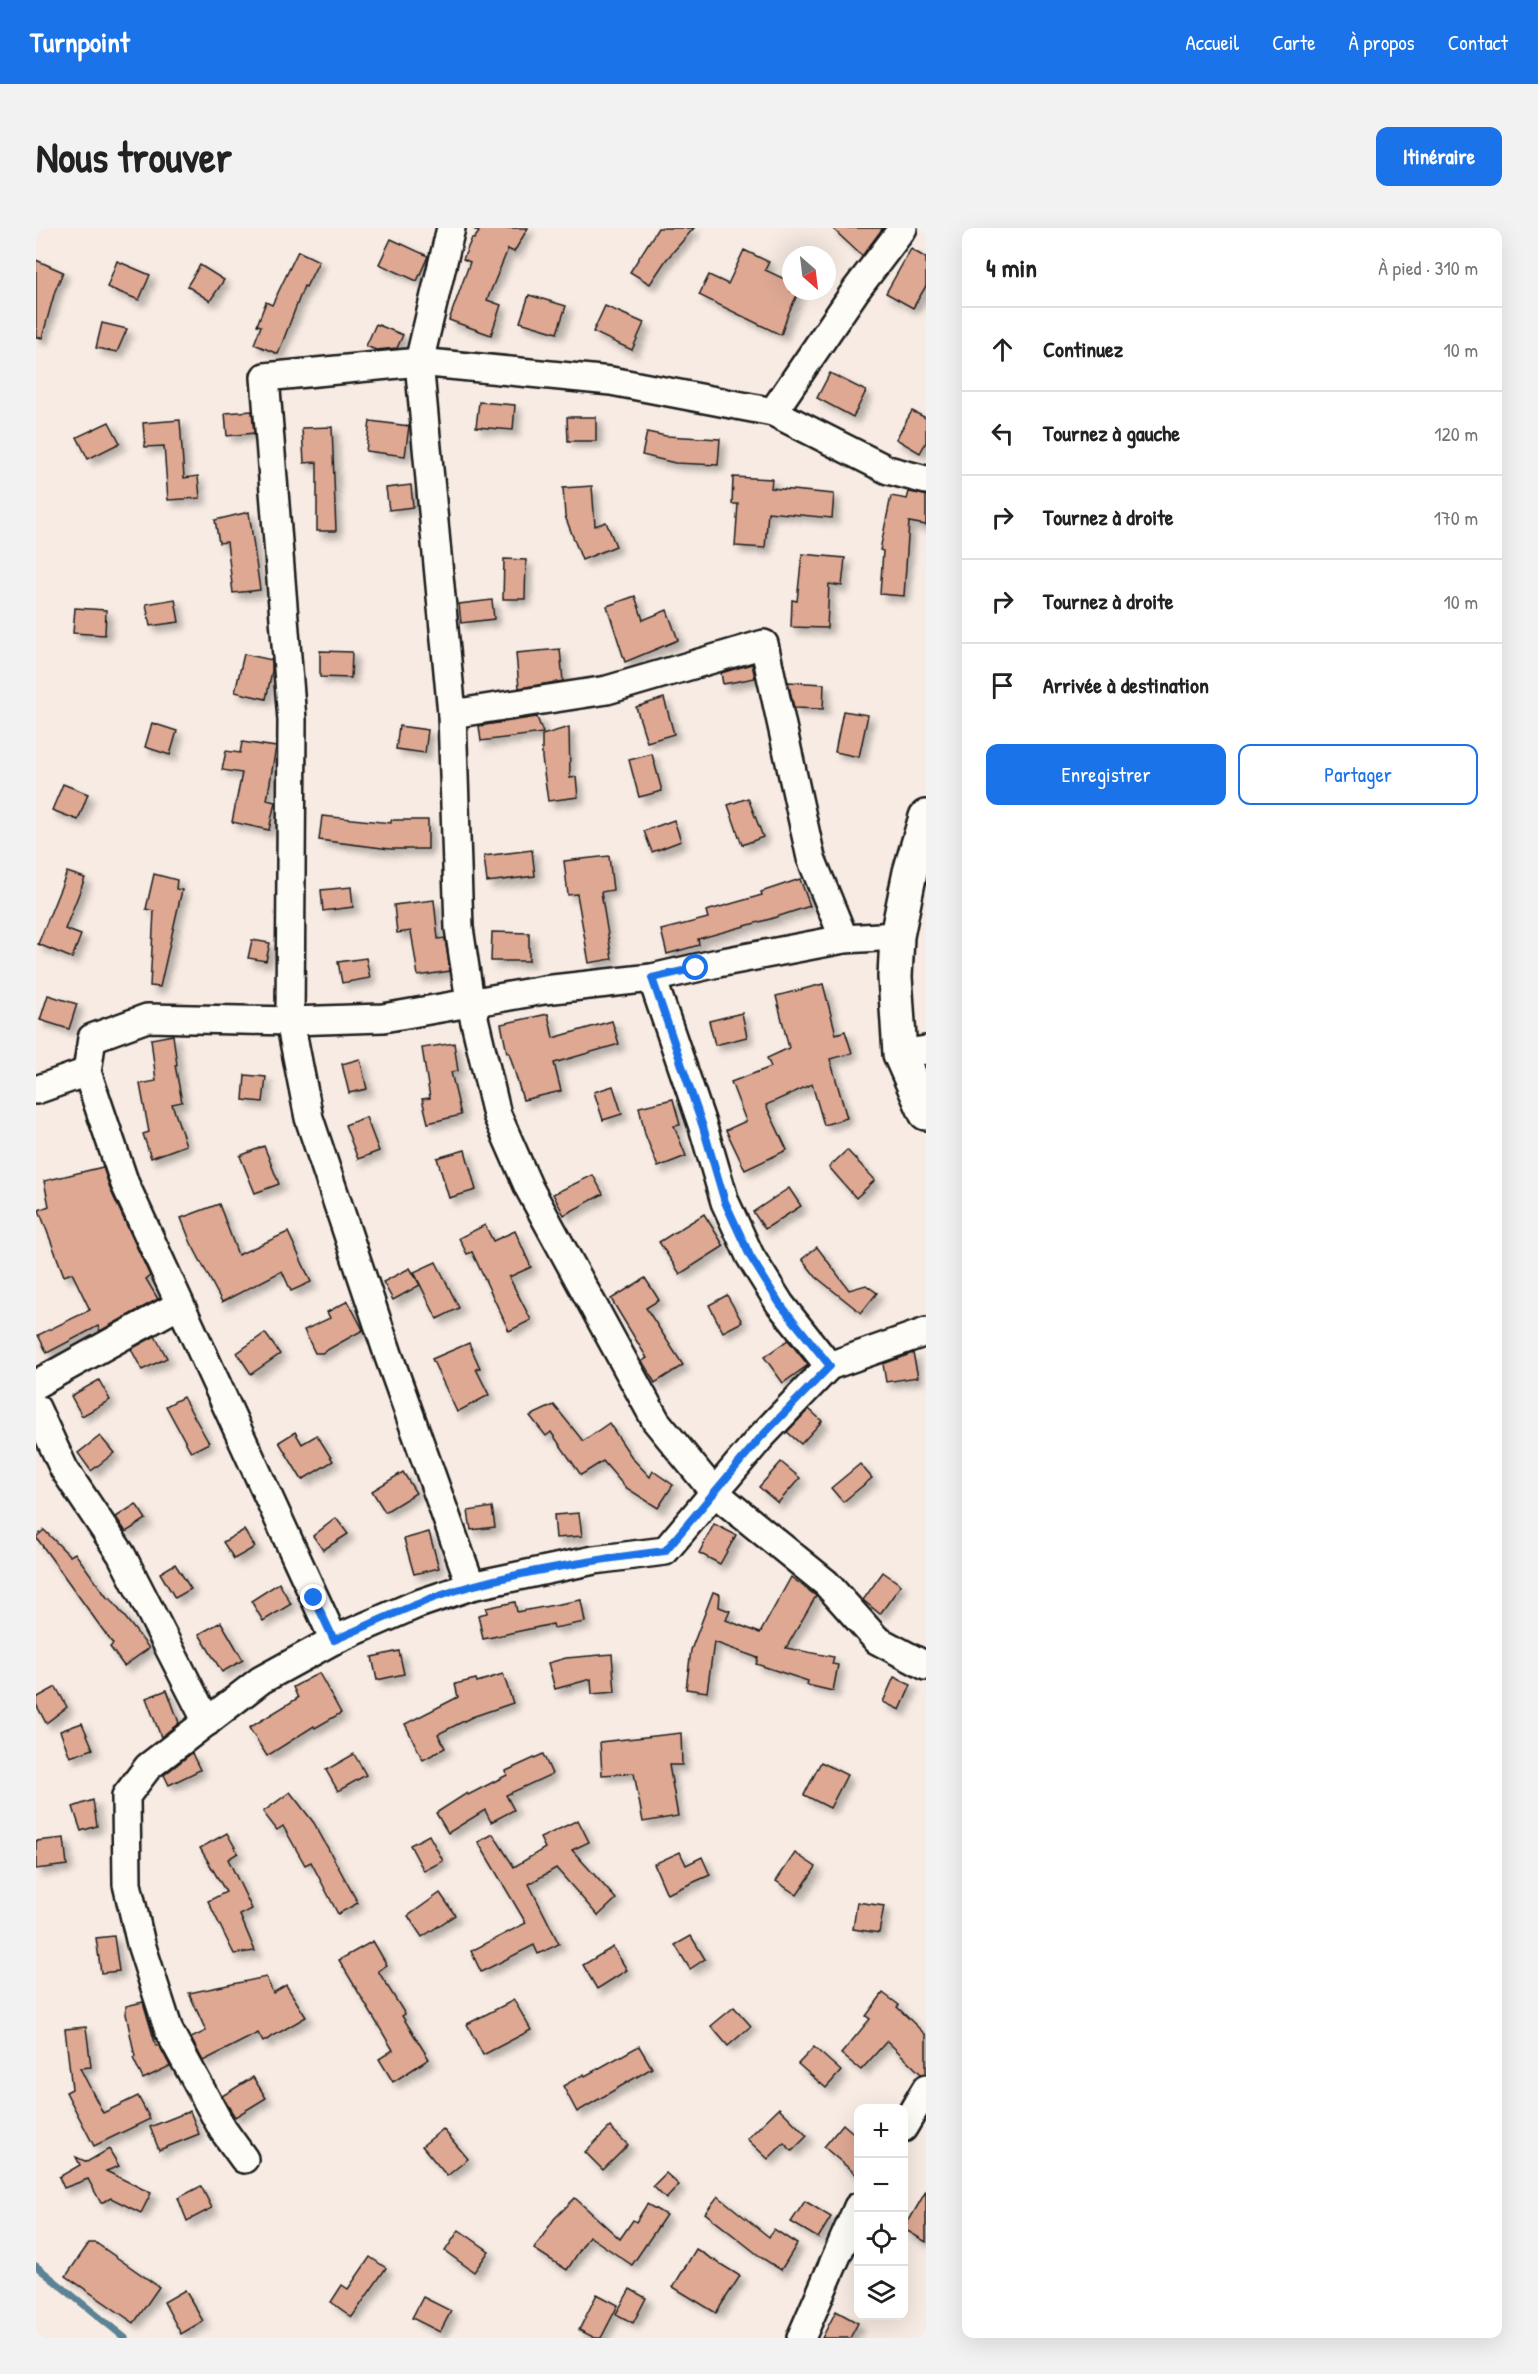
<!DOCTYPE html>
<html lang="fr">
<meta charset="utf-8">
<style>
body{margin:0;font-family:"Patrick Hand",sans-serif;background:#f2f2f2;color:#222}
.controls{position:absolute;right:18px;bottom:18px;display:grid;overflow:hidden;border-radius:12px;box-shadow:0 6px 24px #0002}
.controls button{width:54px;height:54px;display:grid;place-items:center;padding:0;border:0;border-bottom:2px solid #e0e0e0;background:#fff;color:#222;font:30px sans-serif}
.compass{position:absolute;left:746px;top:18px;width:54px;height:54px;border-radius:50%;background:#fff;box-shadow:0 6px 24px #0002;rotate:152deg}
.stop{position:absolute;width:18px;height:18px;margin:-14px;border:4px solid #1a73e8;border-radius:50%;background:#fff}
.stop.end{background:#1a73e8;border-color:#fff;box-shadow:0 2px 6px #0008}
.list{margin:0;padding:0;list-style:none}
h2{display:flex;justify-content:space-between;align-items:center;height:78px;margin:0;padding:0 24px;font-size:26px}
h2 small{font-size:20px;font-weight:400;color:#767676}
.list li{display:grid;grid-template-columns:39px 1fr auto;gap:18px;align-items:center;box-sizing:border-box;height:84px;padding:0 24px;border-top:2px solid #e0e0e0}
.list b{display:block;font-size:22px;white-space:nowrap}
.list em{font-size:20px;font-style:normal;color:#767676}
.actions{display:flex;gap:12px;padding:18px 24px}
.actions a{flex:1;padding:14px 0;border:2px solid #1a73e8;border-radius:12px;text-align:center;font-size:21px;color:#1a73e8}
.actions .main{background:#1a73e8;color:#fff}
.icon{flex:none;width:33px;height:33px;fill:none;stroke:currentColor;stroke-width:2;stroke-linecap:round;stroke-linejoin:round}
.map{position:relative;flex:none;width:890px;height:2110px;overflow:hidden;border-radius:12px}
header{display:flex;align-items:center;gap:36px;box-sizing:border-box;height:84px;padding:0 30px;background:#1a73e8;color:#fff}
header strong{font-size:28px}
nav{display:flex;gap:33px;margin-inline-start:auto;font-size:21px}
.intro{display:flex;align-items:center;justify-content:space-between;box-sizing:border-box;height:144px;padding:0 36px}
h1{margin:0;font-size:42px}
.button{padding:15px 27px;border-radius:12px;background:#1a73e8;color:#fff;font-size:21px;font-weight:700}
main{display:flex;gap:36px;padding:0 36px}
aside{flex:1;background:#fff;border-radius:12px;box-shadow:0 6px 24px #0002}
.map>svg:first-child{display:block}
</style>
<header>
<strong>Turnpoint</strong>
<nav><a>Accueil</a><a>Carte</a><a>À propos</a><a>Contact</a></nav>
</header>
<div class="intro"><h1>Nous trouver</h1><a class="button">Itinéraire</a></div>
<main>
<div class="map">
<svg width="890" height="2110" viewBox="0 0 890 2110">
<defs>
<filter id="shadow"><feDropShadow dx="5.5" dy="5.5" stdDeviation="3" flood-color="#0004"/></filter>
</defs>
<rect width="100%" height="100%" fill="#f7ebe3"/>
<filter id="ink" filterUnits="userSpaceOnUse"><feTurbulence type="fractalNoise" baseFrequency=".0167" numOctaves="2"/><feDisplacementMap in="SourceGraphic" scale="12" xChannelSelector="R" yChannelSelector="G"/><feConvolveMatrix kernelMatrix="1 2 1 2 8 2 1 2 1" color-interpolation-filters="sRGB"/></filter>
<g filter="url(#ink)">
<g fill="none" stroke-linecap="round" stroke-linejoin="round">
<path stroke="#5b8395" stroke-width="7" d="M0,2038L89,2110"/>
</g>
<g fill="#dea893" stroke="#1c1c1c" stroke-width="1.5" filter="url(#shadow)">
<path d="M436,0H492L478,24L472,21L451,72L465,77L455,107L413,92L434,34L427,31L436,10L438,11L443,4Z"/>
<path d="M622,0H658L630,32L614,56L594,44Z"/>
<path d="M796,0H847L826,28Z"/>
<path d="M355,11L392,28L381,53L343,36Z"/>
<path d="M875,21L890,30V58L877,80L850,65Z"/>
<path d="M708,22L733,34L729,42L755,54V63H763L752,86L745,107L663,67L673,47L692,56Z"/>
<path d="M262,23L283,33L270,59L268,58L242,126L218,116L225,98L221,97L230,74L236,77Z"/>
<path d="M0,32L27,44L19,63L6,110L0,109Z"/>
<path d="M81,33L114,47L103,72L71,59Z"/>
<path d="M164,37L188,52L174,73L151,58Z"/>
<path d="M493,67L530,78L521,105L484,94Z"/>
<path d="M569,78L608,95L596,122L557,104Z"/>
<path d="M66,95L91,101L81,124L60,120Z"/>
<path d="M340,96L367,107L361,120L340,122L330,118Z"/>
<path d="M794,145L830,163L817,189L781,170Z"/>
<path d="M443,174L479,177L477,202L440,199Z"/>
<path d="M216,183L218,205L191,208L189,185Z"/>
<path d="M876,183L890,190V214L884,225L860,211Z"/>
<path d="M531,189H560V213H532Z"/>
<path d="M144,192L148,250L162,248L164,270L132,272L128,218L109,219L107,195Z"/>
<path d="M334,193L373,198L369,228L330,223Z"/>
<path d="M73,194L84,215L52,231L41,209Z"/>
<path d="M296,199L300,303H281V234L268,235L266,200Z"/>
<path d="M611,204L630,208L684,211L682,237L639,235L606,227Z"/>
<path d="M697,249L736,251L735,260L798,266L796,290L732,284L729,320L699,318L702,276H696Z"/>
<path d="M375,257L377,279L353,282L350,260Z"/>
<path d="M556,258L559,298L570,294L580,318L546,332L529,288L527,260Z"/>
<path d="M873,264L890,267V297L873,294L868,368L844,366L847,323L844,322L855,268L871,271Z"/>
<path d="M213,284L224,362L197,365L191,314L183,315L179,292Z"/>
<path d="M766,326L809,330L806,358L793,356L791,400L755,399L756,372L761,373Z"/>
<path d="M468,331L490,332L489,371H467Z"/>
<path d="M599,368L607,392L631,382L642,412L589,434L571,378Z"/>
<path d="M139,371L143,394L114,398L110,376Z"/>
<path d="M456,372L458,391L425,395L423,376Z"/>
<path d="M39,380L70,382L69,407L37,405Z"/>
<path d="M524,421L527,453L483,460L480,425Z"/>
<path d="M284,423L316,424L315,450L284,449Z"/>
<path d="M208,426L236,432V443L230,471L199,464Z"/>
<path d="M716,436L719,450L687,456L685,445Z"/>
<path d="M752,454L788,456L787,481L758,480Z"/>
<path d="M628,470L638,506L611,514L600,479Z"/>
<path d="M807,483L832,487L823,529L799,524Z"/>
<path d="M501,489L507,505L445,513L443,498Z"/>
<path d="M116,495L141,503L134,527L109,519Z"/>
<path d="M363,498L392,502L389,525L360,521Z"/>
<path d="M533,499L534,550L540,549L542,569L512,573L506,530V507Z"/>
<path d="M206,514L240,519L231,572L239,574L233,602L196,594L206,545L186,542L190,523L204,525Z"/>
<path d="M616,526L626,563L603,569L593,532Z"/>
<path d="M27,556L52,566L42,592L16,582Z"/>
<path d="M712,570L727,609L706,617L692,577Z"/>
<path d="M286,588L355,595V592H392V621H354L283,612Z"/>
<path d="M638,592L645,613L616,624L608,603Z"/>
<path d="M496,622L499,648L451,654L448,628Z"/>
<path d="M573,628L577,662L565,664L576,731L553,735L541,666L532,667L528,633Z"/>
<path d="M31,644L49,650L29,701L45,707L36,730L2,716Z"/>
<path d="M118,646L141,652L140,661L146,662L124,759L114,758L118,683L110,681Z"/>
<path d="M764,651L774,678L734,691L662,711L663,717L631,726L625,702L672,690L670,683L726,667L725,664Z"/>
<path d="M315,659L317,679L287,683L285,662Z"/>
<path d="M398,672L402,711L409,710L414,743L382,748L375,703L361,705L358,677Z"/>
<path d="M456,704L493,705V733H455Z"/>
<path d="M216,712L234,715L230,733L212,730Z"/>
<path d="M330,730L334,750L306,755L302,734Z"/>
<path d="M787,756L800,806L809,803L816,825L794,831L811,890L788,897L776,856L730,877L751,922L709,942L690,902L710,893L695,854L735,839L731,830L753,820L740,768Z"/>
<path d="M12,767L41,776L33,801L4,792Z"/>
<path d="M706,785L711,809L679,817L673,793Z"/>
<path d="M512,786L517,810L576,793L583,816L518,835L525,863L487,872L473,824L471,825L465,796Z"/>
<path d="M137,807L141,837H139L146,874L136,876L150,917L115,930L107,906L113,904L104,856L120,853L115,811Z"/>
<path d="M418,815L422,843L415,844L425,887L392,895L386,871L394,870L386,820Z"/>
<path d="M324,831L331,861L313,865L306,836Z"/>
<path d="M209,847L230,849L227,874L207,872Z"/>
<path d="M577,858L586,886L567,892L558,864Z"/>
<path d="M637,871L644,897L638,898L650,928L622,939L609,906L603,879Z"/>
<path d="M330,889L343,923L322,931L309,897Z"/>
<path d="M228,918L243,956L219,965L204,928Z"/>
<path d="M429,922L440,962L413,970L401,930Z"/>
<path d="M811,922L839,952L820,970L793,939Z"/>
<path d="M67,939L75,963L114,1048L110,1051L122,1071L64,1103L62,1098L11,1125L2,1107L54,1082L36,1045L28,1048L3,982L13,978L8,953Z"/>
<path d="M557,947L567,966L528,987L517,966Z"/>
<path d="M753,960L765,978L729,1001L717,984Z"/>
<path d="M183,976L202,1027L252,1004L275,1054L255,1063L246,1043L186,1074L155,1015L145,990Z"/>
<path d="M668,986L688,1018L644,1046L623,1014Z"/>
<path d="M449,997L457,1013L479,1003L495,1039L473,1049L495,1092L473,1103L436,1024L431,1026L423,1010Z"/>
<path d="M781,1019L813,1062L830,1057L841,1065L825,1085L780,1049L766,1031Z"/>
<path d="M400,1034L423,1080L401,1091L378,1044Z"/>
<path d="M374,1040L384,1057L357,1072L347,1054Z"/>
<path d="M609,1050L623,1072L610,1080L647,1137L619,1155L606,1133L611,1130L575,1071Z"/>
<path d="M691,1067L706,1094L687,1104L673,1077Z"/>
<path d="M312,1073L327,1102L286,1125H279L268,1102L294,1090L291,1084Z"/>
<path d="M229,1105L244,1126L215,1146L201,1125Z"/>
<path d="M119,1108L131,1130L106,1142L95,1121Z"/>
<path d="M752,1112L772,1137L747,1155L728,1129Z"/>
<path d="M433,1115L444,1140L440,1141L453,1167L421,1184L396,1131Z"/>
<path d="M877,1125L882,1149L850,1154L847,1136Z"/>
<path d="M63,1152L74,1172L46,1188L35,1168Z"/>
<path d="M147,1169L173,1215L155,1224L130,1178Z"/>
<path d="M518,1177L547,1213L573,1195L597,1231L614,1249L617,1243L637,1257L622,1280L589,1259L567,1233L545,1247L515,1204L510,1208L494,1188Z"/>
<path d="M773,1181L786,1193L765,1216L751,1204Z"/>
<path d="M259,1204L266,1216L281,1207L297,1233L266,1252L243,1214Z"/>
<path d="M64,1208L78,1225L55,1243L42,1225Z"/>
<path d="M745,1234L764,1250L742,1275L723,1259Z"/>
<path d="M824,1236L836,1250L807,1274L795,1260Z"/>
<path d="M367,1244L380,1265L349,1284L336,1263Z"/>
<path d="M100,1276L110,1291L90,1304L80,1289Z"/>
<path d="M456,1279L459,1299L435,1302L432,1283Z"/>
<path d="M543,1285L546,1308L520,1310L518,1287Z"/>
<path d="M300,1290L312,1306L287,1322L277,1308Z"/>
<path d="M678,1296L700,1307L684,1336L663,1325Z"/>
<path d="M8,1302L34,1328L39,1325L72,1371L74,1370L113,1420L88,1438L74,1419L77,1416L0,1309Z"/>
<path d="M208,1302L219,1319L198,1331L187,1314Z"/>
<path d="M393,1304L403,1340L378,1346L368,1311Z"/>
<path d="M139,1336L155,1361L139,1370L124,1345Z"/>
<path d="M847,1344L865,1357L844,1386L827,1372Z"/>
<path d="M755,1349L780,1368L750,1420L798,1429L796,1436L802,1437L797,1463L771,1457L772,1453L720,1436L722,1430L678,1414L671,1464L650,1461L655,1422L677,1364L684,1366L683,1379L694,1383L690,1392L724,1405Z"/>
<path d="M243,1355L255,1376L227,1393L215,1373Z"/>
<path d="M545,1372L549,1394L518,1400L517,1396L447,1411L442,1387L451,1385L450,1380L479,1374L481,1384Z"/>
<path d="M185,1394L207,1432L186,1444L163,1406Z"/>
<path d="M363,1423L368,1446L341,1452L336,1429Z"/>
<path d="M576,1426L579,1464L556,1466L555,1451L519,1461L512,1435L530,1430Z"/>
<path d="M283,1445L305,1485L279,1500L278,1498L231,1528L213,1500L262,1470L257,1459Z"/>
<path d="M467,1446L477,1475L436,1489L402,1506L409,1520L387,1532L369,1496L422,1469L419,1456L440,1451L441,1454Z"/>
<path d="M858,1449L875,1457L864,1482L847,1474Z"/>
<path d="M20,1459L31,1479L10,1495L0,1476V1470Z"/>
<path d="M131,1462L143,1495L125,1509L110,1470Z"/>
<path d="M46,1495L57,1521L34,1529L24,1503Z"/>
<path d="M645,1505L646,1537H633L642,1588L607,1594L598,1545L566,1547L564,1514Z"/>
<path d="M156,1525L164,1542L133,1557L128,1547Z"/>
<path d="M318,1526L330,1547L302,1563L290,1542Z"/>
<path d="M507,1526L516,1546L470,1567L478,1582L455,1594L449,1582L412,1605L400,1585L431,1565L432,1567L471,1547L470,1543Z"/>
<path d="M785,1534L811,1547L794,1580L768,1567Z"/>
<path d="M254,1564L278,1595L322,1675L302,1686L275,1634L269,1637L247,1598L241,1602L227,1584Z"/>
<path d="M57,1572L61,1598L45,1603L37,1579Z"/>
<path d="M542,1592L553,1614L536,1622L580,1671L562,1688L520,1640L493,1656L523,1716L502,1726L498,1717L445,1744L435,1723L490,1695L442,1614L457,1606L478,1639L509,1620L504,1610Z"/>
<path d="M191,1605L202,1625L192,1631L216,1681L204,1687L219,1723L198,1726L172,1673L190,1664L164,1620Z"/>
<path d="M393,1607L407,1633L388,1643L374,1617Z"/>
<path d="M28,1610L31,1637L0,1641V1613Z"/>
<path d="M644,1624L650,1637L666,1629L674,1647L631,1666L618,1636Z"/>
<path d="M759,1625L780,1639L761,1667L740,1653Z"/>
<path d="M404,1665L419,1687L386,1709L372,1688Z"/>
<path d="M821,1674L848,1678L843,1705L817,1701Z"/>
<path d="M78,1708L83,1743L65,1745L60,1710Z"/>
<path d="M655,1708L669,1731L654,1741L639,1717Z"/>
<path d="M337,1713L351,1737L342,1743L369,1786L366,1788L393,1831L357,1854L343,1831L357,1822L303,1732Z"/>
<path d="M577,1719L591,1742L561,1761L547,1737Z"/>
<path d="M230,1749L237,1765L250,1757L270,1789L227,1814L222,1805L167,1833L155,1810L170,1803L153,1765Z"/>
<path d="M847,1765L863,1777L861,1779L890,1807V1845L885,1846L851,1813L825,1842L805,1826L834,1791L830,1788Z"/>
<path d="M478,1772L495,1802L447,1827L431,1796Z"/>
<path d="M107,1774L120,1818L123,1817L134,1838L107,1851L97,1830L99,1829L90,1786V1778Z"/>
<path d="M698,1779L715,1798L692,1818L675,1798Z"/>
<path d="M50,1799L55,1839L44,1840L67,1885L102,1868L114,1891L58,1918L30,1864L36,1861L29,1801Z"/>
<path d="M603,1818L616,1840L541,1884L527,1858L548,1846L549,1848Z"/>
<path d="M778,1819L805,1843L790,1860L762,1836Z"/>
<path d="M217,1849L230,1870L199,1889L186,1868Z"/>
<path d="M743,1880L771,1908L756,1923L748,1915L732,1931L711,1911Z"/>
<path d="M154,1883L163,1906L123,1922L114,1899Z"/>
<path d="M807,1896L822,1909V1948L788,1919Z"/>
<path d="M574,1899L592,1917L567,1942L549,1924Z"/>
<path d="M407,1901L432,1931L411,1948L386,1918Z"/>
<path d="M73,1921L83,1938L70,1943L115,1965L105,1985L75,1970L65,1975L52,1951L28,1960L23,1949L44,1937L40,1929L51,1934Z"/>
<path d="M630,1945L643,1957L630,1971L617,1958Z"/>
<path d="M165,1958L176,1980L151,1993L142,1970Z"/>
<path d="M890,1963V2014L868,2001Z"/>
<path d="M682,1968L733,2009L738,2001L761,2016L745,2042L726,2030L669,1985Z"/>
<path d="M539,1970L584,2011L597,1992L600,1994L611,1976L630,1987L596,2037L553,2008L531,2042L498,2021L518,1991Z"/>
<path d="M769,1973L795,1989L782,2010L755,1994Z"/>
<path d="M423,2002L453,2023L438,2044L409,2023Z"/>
<path d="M53,2015H60L123,2059L98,2095L30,2048Z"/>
<path d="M660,2021L704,2048L680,2085L637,2059Z"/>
<path d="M334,2029L350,2040L316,2089L295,2074L306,2057L312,2061Z"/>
<path d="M594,2061L610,2070L597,2095L580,2086Z"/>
<path d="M149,2062L167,2093L145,2106L128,2074Z"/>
<path d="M561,2066L582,2077L565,2110H559L543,2102Z"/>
<path d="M387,2069L415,2083L404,2104L376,2090Z"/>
<path d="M800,2083L822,2095L814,2110H786Z"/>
</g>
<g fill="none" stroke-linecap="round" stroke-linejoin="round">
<defs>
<g id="street">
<path d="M415,0L383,134L416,486L423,700L434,773L461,887L493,960L620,1193L678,1264L790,1355L841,1412L890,1438"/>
<path d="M737,184L820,62L867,0"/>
<path d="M416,486L571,462L728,416L775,630L808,711"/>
<path d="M616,750L667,899L689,974L714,1028L744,1076L793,1138"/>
<path d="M864,826L890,822"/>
<path d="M0,862L51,844"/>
<path d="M0,1156L143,1077"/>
<path d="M0,1180L28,1241L85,1326L171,1494"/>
<path d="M435,1358L353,1129L273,890L254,793L256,492L229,149L383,134L575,153L737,184L852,242L890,252"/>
<path d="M298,1412L89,956L51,844L56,810L111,790L254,793L347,790L508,762L616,750L682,735L808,711L861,708"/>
<path d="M867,1900L890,1861"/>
<path d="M208,1931L187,1902L133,1803L105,1716L91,1656L90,1568L112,1539L225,1452L298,1412L379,1377L435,1358L558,1332L629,1323L724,1210L793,1138L890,1104"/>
<path d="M765,2110L822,1979"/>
</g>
<path id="secondary" d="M890,589L874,644L861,708L859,749L864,826L890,885"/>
</defs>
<use href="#street" stroke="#1c1c1c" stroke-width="32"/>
<use href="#secondary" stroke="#1c1c1c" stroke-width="38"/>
<use href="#street" stroke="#fdfcf7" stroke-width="27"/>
<use href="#secondary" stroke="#fdfcf7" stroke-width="33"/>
</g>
</g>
<g fill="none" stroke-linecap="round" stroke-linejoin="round" filter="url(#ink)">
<path stroke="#1a73e8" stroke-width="8" d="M278,1370L298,1412C343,1393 387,1371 435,1358C498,1341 564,1331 629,1323L724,1210L794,1138L744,1076L714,1028L689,974L667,899L616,750L660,740"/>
</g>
</svg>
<div class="controls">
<button>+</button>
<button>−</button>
<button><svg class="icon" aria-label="locate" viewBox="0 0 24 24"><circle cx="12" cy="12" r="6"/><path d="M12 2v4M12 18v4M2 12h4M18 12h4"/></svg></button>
<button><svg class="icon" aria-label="layers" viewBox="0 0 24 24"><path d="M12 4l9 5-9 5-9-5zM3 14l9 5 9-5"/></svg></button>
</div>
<svg class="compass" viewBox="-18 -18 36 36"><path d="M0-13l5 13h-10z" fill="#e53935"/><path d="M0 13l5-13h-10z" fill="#767676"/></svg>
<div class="stop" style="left:660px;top:740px"></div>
<div class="stop end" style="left:278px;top:1370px"></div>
</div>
<aside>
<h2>4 min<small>À pied · 310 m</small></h2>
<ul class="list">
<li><svg class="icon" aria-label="ahead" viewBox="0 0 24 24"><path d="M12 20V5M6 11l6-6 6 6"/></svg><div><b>Continuez</b></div><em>10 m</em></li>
<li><svg class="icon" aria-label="left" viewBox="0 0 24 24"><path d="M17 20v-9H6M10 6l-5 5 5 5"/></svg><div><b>Tournez à gauche</b></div><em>120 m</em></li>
<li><svg class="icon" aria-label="right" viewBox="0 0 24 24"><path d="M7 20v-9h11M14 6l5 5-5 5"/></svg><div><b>Tournez à droite</b></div><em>170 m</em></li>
<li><svg class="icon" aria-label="right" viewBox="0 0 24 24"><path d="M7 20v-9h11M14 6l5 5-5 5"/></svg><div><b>Tournez à droite</b></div><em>10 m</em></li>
<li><svg class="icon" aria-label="arrive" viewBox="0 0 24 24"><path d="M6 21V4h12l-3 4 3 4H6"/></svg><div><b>Arrivée à destination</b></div></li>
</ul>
<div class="actions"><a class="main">Enregistrer</a><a>Partager</a></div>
</aside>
</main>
